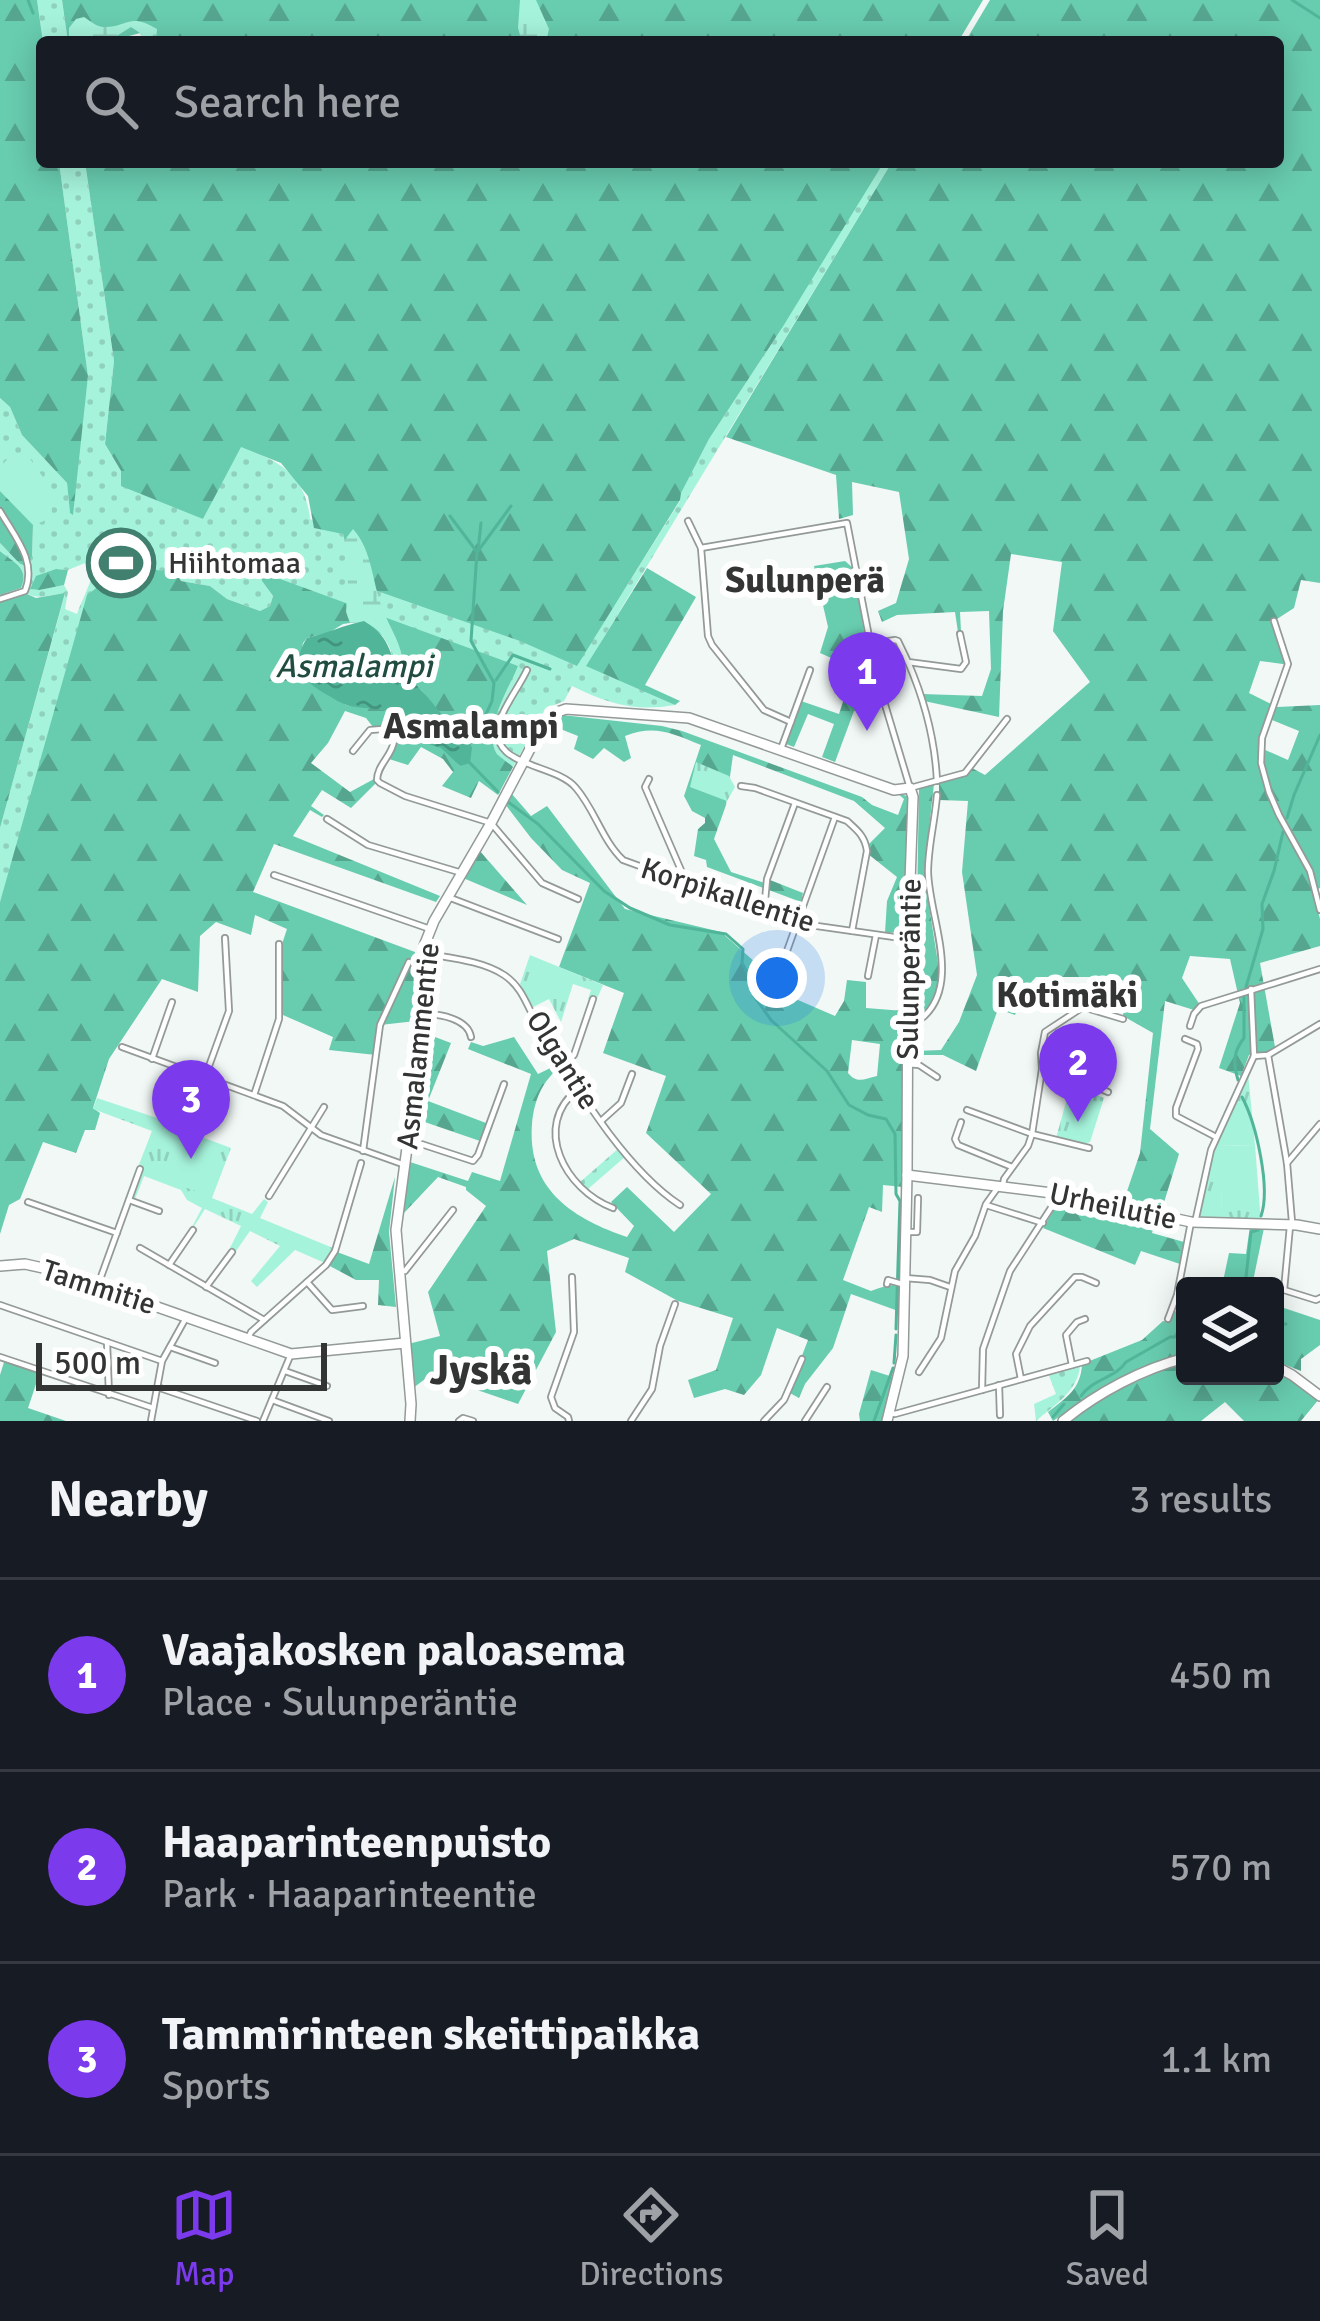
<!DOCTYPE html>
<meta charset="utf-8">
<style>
body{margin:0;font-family:Signika,sans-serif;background:#242831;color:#f1f3f6}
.controls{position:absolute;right:36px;bottom:36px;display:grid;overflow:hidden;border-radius:12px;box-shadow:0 6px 30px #0003}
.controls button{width:108px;height:108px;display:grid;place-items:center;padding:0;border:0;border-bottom:3px solid #363941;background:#171b24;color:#f1f3f6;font:60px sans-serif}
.scale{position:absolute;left:36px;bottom:30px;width:291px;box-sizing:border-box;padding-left:12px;border:6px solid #323534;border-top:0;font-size:33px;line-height:42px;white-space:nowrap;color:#323534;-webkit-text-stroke:9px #fff;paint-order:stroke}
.you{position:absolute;left:777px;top:978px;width:42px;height:42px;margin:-30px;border:9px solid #fff;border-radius:50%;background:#1a73e8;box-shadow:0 0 0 18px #1a73e833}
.badge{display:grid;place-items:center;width:78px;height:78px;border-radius:50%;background:#7c3aed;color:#fff;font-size:39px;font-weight:700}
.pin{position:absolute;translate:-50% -99px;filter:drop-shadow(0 3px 6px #0008)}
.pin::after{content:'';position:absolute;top:63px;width:42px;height:36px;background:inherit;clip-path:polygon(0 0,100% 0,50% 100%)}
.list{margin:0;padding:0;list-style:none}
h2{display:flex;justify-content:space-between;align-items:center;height:156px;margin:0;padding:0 48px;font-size:51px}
h2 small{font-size:39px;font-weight:400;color:#9ea1a6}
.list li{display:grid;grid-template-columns:78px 1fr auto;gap:36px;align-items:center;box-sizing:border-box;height:192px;padding:0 48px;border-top:3px solid #363941}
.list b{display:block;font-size:45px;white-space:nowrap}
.list p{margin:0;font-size:39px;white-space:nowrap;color:#9ea1a6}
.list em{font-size:39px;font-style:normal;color:#9ea1a6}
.icon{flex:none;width:66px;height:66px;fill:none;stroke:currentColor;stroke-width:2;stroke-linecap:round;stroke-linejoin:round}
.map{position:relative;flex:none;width:1320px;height:1421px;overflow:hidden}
.search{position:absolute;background:#171b24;box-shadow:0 6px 30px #0003;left:36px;right:36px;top:36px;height:132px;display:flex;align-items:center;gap:30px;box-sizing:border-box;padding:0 42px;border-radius:12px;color:#9ea1a6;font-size:45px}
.sheet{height:732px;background:#171b24}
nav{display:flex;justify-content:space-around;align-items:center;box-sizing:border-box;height:168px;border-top:3px solid #363941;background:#171b24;font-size:33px;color:#9ea1a6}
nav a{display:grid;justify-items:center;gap:6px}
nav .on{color:#7c3aed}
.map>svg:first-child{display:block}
</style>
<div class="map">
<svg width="1320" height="1421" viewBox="0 0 1320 1421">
<defs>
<pattern id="grass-dots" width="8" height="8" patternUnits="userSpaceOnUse" patternTransform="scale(3)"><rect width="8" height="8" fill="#a6f3db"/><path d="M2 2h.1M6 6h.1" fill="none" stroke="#8fd1bd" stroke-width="1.8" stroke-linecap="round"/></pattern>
<pattern id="forest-firs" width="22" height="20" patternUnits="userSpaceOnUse" patternTransform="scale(3)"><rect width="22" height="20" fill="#68ccaf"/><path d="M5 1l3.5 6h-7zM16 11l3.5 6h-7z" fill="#56a68f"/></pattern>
<pattern id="wetland-marsh" width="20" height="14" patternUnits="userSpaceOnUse" patternTransform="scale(3)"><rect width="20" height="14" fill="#a6f3db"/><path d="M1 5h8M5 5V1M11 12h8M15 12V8" fill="none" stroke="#8fd1bd"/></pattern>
<pattern id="park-tufts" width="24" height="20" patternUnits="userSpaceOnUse" patternTransform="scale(3)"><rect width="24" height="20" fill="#a6f3db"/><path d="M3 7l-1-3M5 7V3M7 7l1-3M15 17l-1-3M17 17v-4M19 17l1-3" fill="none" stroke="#8fd1bd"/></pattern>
<pattern id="water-ripples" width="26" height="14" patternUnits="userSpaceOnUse" patternTransform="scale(3)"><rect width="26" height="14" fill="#50b599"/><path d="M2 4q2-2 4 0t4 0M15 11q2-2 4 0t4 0" fill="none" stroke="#43947e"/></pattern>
</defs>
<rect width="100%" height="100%" fill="#f1f8f6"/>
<g fill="url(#grass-dots)" fill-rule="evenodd">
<path d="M37,0H62L68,42H43Z"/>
<path d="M59,162H85L114,361L105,444L121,471L203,519L240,446C279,462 305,473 310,519L343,534L350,564L577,665L680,501V493L709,439L782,328L685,162H892L587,665L675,705C635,712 608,704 572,686L564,701L545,709L513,767C510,765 499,757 497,754C481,729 510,690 517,666L262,581L273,596L270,606L260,611L227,599L210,586L181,581L171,564L0,902V828L65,594C47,594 35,603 21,588C30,568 14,563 0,551V543L19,563L32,556L33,526L0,491V398L10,407L22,435L67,483L70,512L88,376ZM86,559L93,562C95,578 83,596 77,614L65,609L68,592L64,585L33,590L56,569L68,570L85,563Z"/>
<path d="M619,1148L626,1156L588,1189L580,1182Z"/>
<path d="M1080,1365C1079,1391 1053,1406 1036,1421L1034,1404L1056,1394L1048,1373Z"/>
</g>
<g fill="url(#forest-firs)" fill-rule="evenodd">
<path d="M0,0H37L43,42L42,162H59L88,376L73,515L70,513L67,483L22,435L10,407L0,398Z"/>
<path d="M62,0H983L958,42H144L140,33L107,42H68Z"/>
<path d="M990,0H1320V583L1301,580L1294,608L1277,619L1276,623L1290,665L1260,661L1249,693L1277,707L1320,705V888L1313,891L1320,919V946L1260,963L1275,1047L1268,1054L1249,1055L1241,1076L1219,1068L1240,1003L1230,959L1190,956L1182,978L1200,1005L1194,1010L1165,1001L1150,1129L1179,1154L1161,1212L1123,1203L1140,1153L1153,1033L1123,1016L1126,981L1101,977H1036L1025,989L1015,1015L998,1009L976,1071L943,1055H915V1051L941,1050L959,1022L977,975L962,872L968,801L939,800V783L967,774L972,768L985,775L1090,682L1053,631L1062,562L1011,554L1003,611L999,717L924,701L922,694L982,696L991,669L989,611L960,612L961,632H958L955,612L897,615L882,622L878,611L896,603L909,559L899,492L852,482L853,515L839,519L836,475L726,437L892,162H1278V42H965ZM1272,720L1299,731L1288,760L1263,749L1264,737Z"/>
<path d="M85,162H884L782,328L709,439L681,493L680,500L577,666L520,641L363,586L350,564L343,534L314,528L308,496L281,463L241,447L203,519L121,486V471L105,444L114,361Z"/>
<path d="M0,491L33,525L32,556L27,567L19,563L0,543Z"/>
<path d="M0,551C14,563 30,568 21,588L0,595Z"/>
<path d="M845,561L853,568L872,677L881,704L854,711L835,762L822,757L834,724L808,714L794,747L786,744L801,701L839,714L854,668L820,653L828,627L814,566Z"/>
<path d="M171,563L181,581L210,586L227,599L260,611L270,606L273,596L262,581L261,572L518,666C509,689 482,730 497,754C499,756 511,765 513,767L498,795L479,781L471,798L442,786L453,772L443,759L421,747L408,765L389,759L394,748L396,737L383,727H373L366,718L345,711L328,743L311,763L350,792L374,779L376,783L351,808L322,790L311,806L324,815L322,817L310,810L293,836L440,896L436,902L274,844L253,892L415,952L413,967L416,1021L380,1025L376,1055L329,1050L333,1037L283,1015L280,950L287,929L255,915L251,935L216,922L200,936L198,992L162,979L109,1059L93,1108L100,1113L95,1130H85L76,1153L43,1142L20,1199L9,1205L0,1234V902L87,595L103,583L108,584L117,594L134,589L141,582L142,574L152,569L162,571ZM364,621L388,640L393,658L406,677L422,691L435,709L460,735L469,740L460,766L449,753L399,714L380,709L346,705L298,667L303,643L307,638L330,632L343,624Z"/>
<path d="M647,568L696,597L645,685L680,701L675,705L586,666Z"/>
<path d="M56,569L68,570L64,585L39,590L30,589L36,576Z"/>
<path d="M65,593L0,828V602L27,594L36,598Z"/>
<path d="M562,715L662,726L682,731L862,797L872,805L898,815L904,799L897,793L910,797L905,932L885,933L887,901L897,877L868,854V845L885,828L854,801L733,755L726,805L714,839L731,872L768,884L770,880L803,893L801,902L707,867L706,860L694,856L698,829L705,823V818L692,811L684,796L701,745C673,734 655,724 625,736L631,758L624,762L604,748L593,759L574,749L578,736L548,724L553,717Z"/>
<path d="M934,784L925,864L926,887L940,976L938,994L925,1014L915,1017L919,789Z"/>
<path d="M511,793L531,816L547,806L625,909L721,932L798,1000L835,1016L844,1001L847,980L866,982V1008L904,1011L903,1187L883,1185L882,1212L869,1207L843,1280L871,1291C881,1288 892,1282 901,1287V1312L851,1294L833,1348L805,1384L799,1398L788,1392L808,1340L777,1328L761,1375L744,1395L725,1389L694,1398L688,1380L716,1370L733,1318L678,1301L625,1272L629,1258L574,1239L547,1251L556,1332L518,1404L457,1383L444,1365L413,1388L408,1344L440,1336L428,1292L486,1206L466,1190V1187L438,1177L403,1214L410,1162L468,1181L472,1172L500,1181L531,1074L468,1049L471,1042L483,1046L514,1037L538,1074L559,1064L561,1067C542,1080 534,1101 532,1124C527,1189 572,1218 627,1237L634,1226L611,1202L627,1187L674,1232L711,1194L646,1133L666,1076L603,1053L624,993L559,967L590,883L562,870L531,838L505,804ZM852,1040L880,1044L877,1076C864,1079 857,1084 848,1073Z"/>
<path d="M479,850L527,905L463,878Z"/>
<path d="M427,1034L451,1043L428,1101L486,1123L480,1141L416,1119Z"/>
<path d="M395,1177L389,1232L396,1307L378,1305L379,1280H356L328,1265L337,1252L369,1264Z"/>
<path d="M1063,1195L1157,1216L1152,1233L1184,1242L1180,1264L1141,1251L1135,1265L1043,1228Z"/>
<path d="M1250,1226L1264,1228L1252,1286H1222L1229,1253L1246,1254Z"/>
<path d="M1275,1305L1320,1320V1345L1301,1359V1371L1275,1361Z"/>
<path d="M1174,1311L1185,1313V1354L1162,1361L1091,1394L1053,1421L1048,1412C1066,1398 1081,1389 1082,1364L1142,1340L1163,1321L1170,1323Z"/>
<path d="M5,1359L40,1372L28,1408L66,1421H0V1375Z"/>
<path d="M1185,1360V1376H1275V1368L1319,1399L1301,1421H1244L1225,1402L1201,1421H1066L1105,1395Z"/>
<path d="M871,1370L896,1378L882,1421H860L859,1414Z"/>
</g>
<g fill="url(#wetland-marsh)">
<path d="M520,0H536L549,29L546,42H522L518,28Z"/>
<path d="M84,17C90,21 97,27 104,27C128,27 129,12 157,29L156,42H144L140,33L131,27L107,42H69V28L76,19Z"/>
<path d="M353,529C373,551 372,584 383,610C392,633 405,648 403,673C388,650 384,618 350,623L346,612L348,584L344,541Z"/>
</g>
<g fill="url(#park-tufts)">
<path d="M696,762L729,776L735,787L727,801L690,787Z"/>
<path d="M530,955L603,985L596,1001L588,999L591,990L573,984L561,1022L549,999L533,1007L520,984Z"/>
<path d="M1248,1073L1255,1145L1220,1146L1222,1210H1260L1261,1221L1203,1219L1199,1216L1212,1151Z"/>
<path d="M178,1074L190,1078L172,1126L231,1148L212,1198L252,1214L264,1199L268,1202L260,1218L333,1248L325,1263L295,1250L257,1287L251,1281L280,1246L250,1231L236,1251L230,1248L241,1226L205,1209L193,1228L192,1227L202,1208L187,1200L181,1190L144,1176L135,1199L133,1198L143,1169L138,1167L152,1131L93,1109L97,1098L160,1119Z"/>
<path d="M1072,1081L1095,1090L1097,1095L1104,1098L1090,1142L1083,1144L1056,1138Z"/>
</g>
<g fill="#a6f3db">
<path d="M11,455L29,458C44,476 55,494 51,518L34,525L1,491L4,463Z"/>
<path d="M1255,1145L1260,1210L1222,1211L1219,1146Z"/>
<path d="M190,1153L196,1155L193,1166L213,1173L205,1194L175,1184L182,1163H186Z"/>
</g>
<path fill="url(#water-ripples)" d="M364,621C395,640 385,654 405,676C410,681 416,684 420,689C437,706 448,727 469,740L472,748L470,763L460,766L441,748L413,739L398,714C382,708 367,709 350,706C341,704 333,698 324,693C301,680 291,662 307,638C328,633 344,625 364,621Z"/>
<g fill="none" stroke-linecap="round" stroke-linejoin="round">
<g stroke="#50b599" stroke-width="3">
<path d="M28,0L33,13"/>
<path d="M1292,0L1320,18"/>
<path d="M450,516L477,552L471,641L494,683L492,701L481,725L469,740"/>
<path d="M478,551L511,506"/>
<path d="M478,551L481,523"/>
<path d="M496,680L513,655L550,669"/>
<path d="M470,763L498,792"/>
<path d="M508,802L538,824L604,891L630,908L670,925L726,934L743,949L742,963L750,977L754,996L771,1020L827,1071L849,1105L868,1115L886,1119L895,1134L896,1194L900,1201L896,1329"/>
<path d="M1287,818L1294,795L1320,735"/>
<path d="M1246,987L1263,929L1262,904L1274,871L1283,832"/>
<path d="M1238,1080C1233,1063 1233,1052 1244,1038V997"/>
<path d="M1242,1097C1256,1123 1271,1188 1261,1216"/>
<path d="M1245,1286L1251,1232L1258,1230"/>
<path d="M1275,1323L1286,1324"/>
<path d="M894,1363L896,1335"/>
<path d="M1081,1396C1092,1379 1116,1378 1126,1362L1170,1337H1175L1179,1330L1185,1329"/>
<path d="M1053,1417L1064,1404"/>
<path d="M874,1421L893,1368"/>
</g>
<defs>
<g id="street">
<path d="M0,511C15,537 37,561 25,591L0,599"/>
<path d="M688,521L701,548L708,636L712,645L764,710L791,722"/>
<path d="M701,548L847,523L877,678L910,788L965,773L1007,719"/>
<path d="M1274,621L1288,664L1262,738L1261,763L1269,792L1279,815L1310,871L1320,910"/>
<path d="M870,644L895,640L898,641L908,662L961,669L966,662L960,634"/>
<path d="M908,662C924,699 935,740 937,781"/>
<path d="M527,670C519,687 506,703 500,720C484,768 555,762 576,788C595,810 602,840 623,860L796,923L908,939"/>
<path d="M781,749L810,670"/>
<path d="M353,751L370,730L383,729L394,741C392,756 377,765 377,780L380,783L405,796L491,823L542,883L578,899"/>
<path d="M649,779L645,787L687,884"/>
<path d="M741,786L755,788L847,821C857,830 865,836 867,851L852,931"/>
<path d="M327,819L368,845L462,873"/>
<path d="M274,875L430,929"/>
<path d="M448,897L558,939"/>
<path d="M764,912L767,879L795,803"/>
<path d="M422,953C448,958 481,960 504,975C524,988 528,1010 540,1029C576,1086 624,1168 680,1205"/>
<path d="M783,962L835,817"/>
<path d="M868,976L876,935"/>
<path d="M423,1015C439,1013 468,1019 471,1037"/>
<path d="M907,1020L921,1019C963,985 929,917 928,872C928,846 935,821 937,795"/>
<path d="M1190,1026L1194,1014L1201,1006L1320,969"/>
<path d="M1185,1039L1197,1044L1198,1049L1176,1108V1116L1216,1137"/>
<path d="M122,1047L283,1106L321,1135L405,1165"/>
<path d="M1268,1055L1287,1163L1292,1222"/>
<path d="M1254,1056L1268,1055L1320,1024"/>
<path d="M152,1059L172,1002"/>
<path d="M565,1064L574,1055L593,999"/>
<path d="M907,1064L919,1065L937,1077"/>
<path d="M1042,1069L1063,1072L1108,1092"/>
<path d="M205,1077L229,1011L225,938"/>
<path d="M578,1089C531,1126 565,1190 613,1208"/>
<path d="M254,1095L279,1019V944"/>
<path d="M967,1110L1032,1134L1089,1148"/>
<path d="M601,1121L621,1103L632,1074"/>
<path d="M961,1122L955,1139L958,1145L1012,1167"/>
<path d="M409,1140L473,1161L478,1155L504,1084"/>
<path d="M363,1151L380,1025L409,962"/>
<path d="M1287,1163L1320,1124"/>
<path d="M1003,1185L1004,1179L1028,1146L1032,1134L1042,1069L1041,1053L1045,1032L1083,1007L1123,1019"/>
<path d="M269,1196L324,1107"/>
<path d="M129,1200L159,1211"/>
<path d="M28,1202L117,1233"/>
<path d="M986,1205L1043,1223"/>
<path d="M1196,1218L1211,1150L1254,1056L1251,989"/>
<path d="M1290,1226L1284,1290L1316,1300L1320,1298"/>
<path d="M906,1232H917L918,1198"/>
<path d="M140,1248L264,1320"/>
<path d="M169,1265L193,1230"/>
<path d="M399,1271H405L453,1210"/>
<path d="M905,1278L930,1280L950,1287"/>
<path d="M307,1282L332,1310L363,1306"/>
<path d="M887,1284L888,1280L902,1284"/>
<path d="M98,1285L140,1169"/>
<path d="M206,1287L232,1252"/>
<path d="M0,1305L162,1361"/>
<path d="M1168,1319L1177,1295L1191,1222"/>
<path d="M248,1338L251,1332L326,1265L335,1251L361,1163"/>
<path d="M107,1342L109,1395"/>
<path d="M170,1347L215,1363"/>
<path d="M0,1357L153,1408"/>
<path d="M1072,1365L1066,1335L1077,1322L1085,1319"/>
<path d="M285,1371L327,1386"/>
<path d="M919,1372L941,1338L955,1271L975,1236L986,1204L996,1190"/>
<path d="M1021,1379L1016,1354L1030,1326L1075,1277H1082L1096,1283"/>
<path d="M999,1385L1000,1415"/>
<path d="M160,1388L257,1421"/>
<path d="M982,1390L983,1349L1010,1271L1060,1194"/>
<path d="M272,1400L329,1421"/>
<path d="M890,1413L895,1414L1087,1361"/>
<path d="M151,1421L162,1361L187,1316"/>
<path d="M263,1421L291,1354"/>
<path d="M459,1421L463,1418L473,1421"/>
<path d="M569,1421L568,1417L555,1408L551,1397L574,1332L572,1277"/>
<path d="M631,1421L652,1389L660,1346L675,1304"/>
<path d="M764,1421L784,1400L802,1359"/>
<path d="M805,1421L827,1387"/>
</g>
<g id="secondary">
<path d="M907,1175L1060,1194L1191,1222L1297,1225L1320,1229"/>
<path d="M0,1266L25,1264L52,1270L291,1354L405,1343"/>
<path d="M1275,1366L1292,1375L1320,1396"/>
<path d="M410,1421L411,1404L396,1230L421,1043V978L424,946L434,921L491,823L540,730L552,714L566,709L689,718L894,790L910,788L913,797L908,939L907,1175L903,1356L887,1421"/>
<path d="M1063,1421C1097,1393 1142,1369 1185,1358"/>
</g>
</defs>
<use href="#street" stroke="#939a97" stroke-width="8"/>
<use href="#secondary" stroke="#939a97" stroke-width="12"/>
<use href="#street" stroke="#fff" stroke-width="4.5"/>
<use href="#secondary" stroke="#fff" stroke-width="9"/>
</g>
<defs>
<symbol id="stadium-ring" viewBox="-11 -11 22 22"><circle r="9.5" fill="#fff" stroke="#41806e" stroke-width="1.5"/><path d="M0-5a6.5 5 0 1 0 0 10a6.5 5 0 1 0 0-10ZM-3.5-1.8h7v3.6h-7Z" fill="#41806e"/></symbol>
</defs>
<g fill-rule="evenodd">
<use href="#stadium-ring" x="83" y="525" width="76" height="76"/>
</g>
<g text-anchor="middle" stroke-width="12" stroke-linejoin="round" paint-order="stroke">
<g font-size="30" fill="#323534" stroke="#fff" text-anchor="start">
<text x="168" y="573">Hiihtomaa</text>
</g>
<g font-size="30" fill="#323534" stroke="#fff">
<text transform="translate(728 895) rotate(18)" y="10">Korpikallentie</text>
<text transform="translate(909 969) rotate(-89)" y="10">Sulunperäntie</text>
<text transform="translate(418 1046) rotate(-84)" y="10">Asmalammentie</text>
<text transform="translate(563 1060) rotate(58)" y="10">Olgantie</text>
<text transform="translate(1113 1206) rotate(12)" y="10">Urheilutie</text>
<text transform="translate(99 1287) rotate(18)" y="10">Tammitie</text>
</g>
<g font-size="33" font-style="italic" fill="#214d41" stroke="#fff">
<text x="354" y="677">Asmalampi</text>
</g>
<g font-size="36" font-weight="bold" fill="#323534" stroke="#fff">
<text x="805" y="592">Sulunperä</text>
<text x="471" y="738">Asmalampi</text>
<text x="1067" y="1007">Kotimäki</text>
</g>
<g font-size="42" font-weight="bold" fill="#323534" stroke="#fff">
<text x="481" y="1384">Jyskä</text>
</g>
</g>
</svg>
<div class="controls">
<button><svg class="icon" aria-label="layers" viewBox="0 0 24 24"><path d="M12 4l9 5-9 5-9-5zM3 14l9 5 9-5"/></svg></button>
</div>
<div class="scale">500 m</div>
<div class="you"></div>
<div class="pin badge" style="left:867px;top:731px">1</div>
<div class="pin badge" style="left:1078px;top:1122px">2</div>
<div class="pin badge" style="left:191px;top:1159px">3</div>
<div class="search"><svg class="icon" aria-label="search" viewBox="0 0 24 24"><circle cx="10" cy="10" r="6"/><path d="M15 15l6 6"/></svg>Search here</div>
</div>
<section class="sheet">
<h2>Nearby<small>3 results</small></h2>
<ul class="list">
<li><span class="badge">1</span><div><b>Vaajakosken paloasema</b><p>Place · Sulunperäntie</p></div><em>450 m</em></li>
<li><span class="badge">2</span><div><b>Haaparinteenpuisto</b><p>Park · Haaparinteentie</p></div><em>570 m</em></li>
<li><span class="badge">3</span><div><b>Tammirinteen skeittipaikka</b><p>Sports</p></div><em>1.1 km</em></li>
</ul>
</section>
<nav>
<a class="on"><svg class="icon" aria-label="map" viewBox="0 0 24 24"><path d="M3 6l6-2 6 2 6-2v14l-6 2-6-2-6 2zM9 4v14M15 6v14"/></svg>Map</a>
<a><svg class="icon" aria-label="directions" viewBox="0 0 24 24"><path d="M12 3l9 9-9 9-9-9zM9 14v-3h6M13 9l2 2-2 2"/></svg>Directions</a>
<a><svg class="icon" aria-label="saved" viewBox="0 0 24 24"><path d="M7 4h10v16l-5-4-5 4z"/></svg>Saved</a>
</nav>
